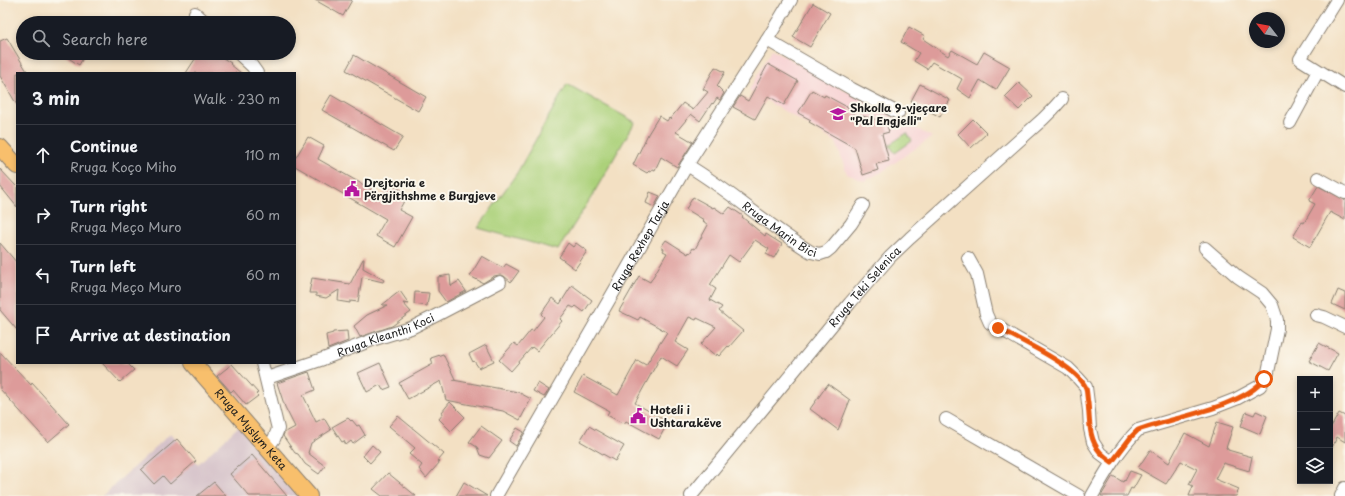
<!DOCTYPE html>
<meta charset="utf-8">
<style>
body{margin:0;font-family:"Playpen Sans",sans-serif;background:#242831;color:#f1f3f6}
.controls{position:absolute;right:12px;bottom:12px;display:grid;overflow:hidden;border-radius:0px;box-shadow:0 2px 6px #0003}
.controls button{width:36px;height:36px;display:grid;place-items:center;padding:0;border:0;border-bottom:1px solid #363941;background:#171b24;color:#f1f3f6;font:20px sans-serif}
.compass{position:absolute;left:1249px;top:12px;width:36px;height:36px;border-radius:50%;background:#171b24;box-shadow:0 2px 6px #0003;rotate:301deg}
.stop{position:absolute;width:12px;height:12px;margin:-9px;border:3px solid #ea580c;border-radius:50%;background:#fff}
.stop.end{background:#ea580c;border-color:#fff;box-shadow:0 1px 4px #0008}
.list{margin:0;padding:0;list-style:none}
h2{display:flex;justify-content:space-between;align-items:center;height:52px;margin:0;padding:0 16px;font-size:17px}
h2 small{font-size:13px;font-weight:400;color:#9ea1a6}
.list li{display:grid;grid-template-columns:26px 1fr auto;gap:12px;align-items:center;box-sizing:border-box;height:60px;padding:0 16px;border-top:1px solid #363941}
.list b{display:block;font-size:15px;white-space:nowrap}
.list p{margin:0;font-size:13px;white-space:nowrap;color:#9ea1a6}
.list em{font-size:13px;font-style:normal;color:#9ea1a6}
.icon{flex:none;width:22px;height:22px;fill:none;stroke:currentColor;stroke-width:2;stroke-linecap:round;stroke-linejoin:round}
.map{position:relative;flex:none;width:1345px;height:496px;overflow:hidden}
.search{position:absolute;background:#171b24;box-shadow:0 2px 6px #0003;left:16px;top:16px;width:280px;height:44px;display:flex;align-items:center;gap:10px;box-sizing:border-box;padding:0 14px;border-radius:22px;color:#9ea1a6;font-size:15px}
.panel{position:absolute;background:#171b24;box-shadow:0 2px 6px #0003;left:16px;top:72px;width:280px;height:292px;border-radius:0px}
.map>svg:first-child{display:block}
</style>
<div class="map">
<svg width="1345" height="496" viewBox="0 0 1345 496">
<rect width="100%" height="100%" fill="#fbf7ec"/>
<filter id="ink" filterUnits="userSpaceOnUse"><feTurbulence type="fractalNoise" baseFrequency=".025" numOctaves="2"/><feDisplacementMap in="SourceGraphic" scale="8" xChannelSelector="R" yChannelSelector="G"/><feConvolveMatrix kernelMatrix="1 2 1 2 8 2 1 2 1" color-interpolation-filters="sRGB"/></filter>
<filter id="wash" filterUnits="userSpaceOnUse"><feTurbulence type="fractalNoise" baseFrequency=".012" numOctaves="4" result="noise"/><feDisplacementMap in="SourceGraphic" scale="16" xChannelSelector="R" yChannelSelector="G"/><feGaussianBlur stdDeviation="0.9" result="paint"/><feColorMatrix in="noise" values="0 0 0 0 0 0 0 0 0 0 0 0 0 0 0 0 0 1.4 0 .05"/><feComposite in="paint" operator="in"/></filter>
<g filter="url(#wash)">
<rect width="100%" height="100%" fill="#f3e0c3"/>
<path fill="#f7cfd2" d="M772,49L841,88L932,137L880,173L864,181L847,174L836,142L749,90Z"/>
<path fill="#d2bdc6" d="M239,426L301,496H102L171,433L198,464Z"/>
<g fill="#acd17a" stroke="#64764b">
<path d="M567,84L635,122L592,196L558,250L478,228L517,173Z"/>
<path d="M907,133L912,141L895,153L889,145Z"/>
</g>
<g id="blocks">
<g fill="#dd9b9a">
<path d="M315,0H352L343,16Z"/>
<path d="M813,3L830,13L810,47L793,37Z"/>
<path d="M909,27L925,36L923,39L948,56L952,50L977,64L984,52L1010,67L996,90L980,80L970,98L957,89L962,79L932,62L927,69L914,61L919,53L901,42Z"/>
<path d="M7,38L28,73H17V105L0,76V41Z"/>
<path d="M61,53H86L79,65Z"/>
<path d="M199,53H215L231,63L230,64L241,73H186Z"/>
<path d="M354,55L426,97L418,111L346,70Z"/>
<path d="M768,64L798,81L784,105L768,96L755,119L733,107L740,96L748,101Z"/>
<path d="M715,67L725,72L717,86L724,93L720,100L717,98L713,104L712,103L700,121L691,114L676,132L693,142L677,167L661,157L655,170L652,169L651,172L649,171L647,173L633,165L648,134L659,116L667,121L669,118L670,119L683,103L693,110L708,92L703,89Z"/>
<path d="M1019,83L1033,96L1019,110L1005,97Z"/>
<path d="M920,84L950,100L940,117L911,101Z"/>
<path d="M812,90L824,97L825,95L849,108L848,110L860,118L862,116L878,120L885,118L889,132L882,134L889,161L876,164L878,170L863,175L855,148L809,122L811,120L798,113Z"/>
<path d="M331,95L403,137L394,151L322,110Z"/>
<path d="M973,119L987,133L971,148L958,134Z"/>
<path d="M308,137L324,146L318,159L383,196L390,184L408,194L399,210L412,217L395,247L376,236L386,219L295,166V159Z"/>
<path d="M0,169L17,187V207L0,186Z"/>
<path d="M1318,186L1345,200V220L1330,212L1310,247L1293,237L1302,222L1304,223L1315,204L1309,201Z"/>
<path d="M650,192L660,196L654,207L646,203Z"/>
<path d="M693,197L713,208L714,207L724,214L730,207L743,216L742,217L765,236L766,234L782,244L774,258L766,254L769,249L755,240L739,262L729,255L710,285L716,289L710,300L722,307L719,311L743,331L729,347L728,346L719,356L717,354L716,356L701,344L716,327L697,318L696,320L689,317L675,342L688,350L677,366L661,356L635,403L668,422L659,439L626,421L624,424L607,415L609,411L574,392L583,376L618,395L637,360L646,365L667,332L640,317L638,320L619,311L639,276L650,282L667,253L663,251L664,249L661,247L666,240L688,254L689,252L690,253L693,248L695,249L708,225L703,221L704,220L686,209Z"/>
<path d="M0,243L17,263V330L0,310Z"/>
<path d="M568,243L573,247L576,243L587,251L575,269L559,257Z"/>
<path d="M482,256L503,268L506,264L519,271L511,282L504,276L500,275L494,276L483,283L470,276Z"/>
<path d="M363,259H364L363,268L384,280L383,282L362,277L358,302L350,301V303L338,301L339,290L326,298L316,296V293H309L312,278L350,284Z"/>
<path d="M450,275L451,286L459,281L466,291L446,302L438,291V277Z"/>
<path d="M572,285L592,300L584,312L576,306L574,308L570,306L560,319L562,321L537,351L532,347L511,371L499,360L514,343L518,346L531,330L533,331L544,317L541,314L552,298L560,304Z"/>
<path d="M1338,290L1345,293V310L1332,304Z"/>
<path d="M400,291L409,304L403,303L411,312L392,326L360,337L354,326L367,315L388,305H382Z"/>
<path d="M415,292L429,293L427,306L414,304Z"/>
<path d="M347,331L348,341L328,349L326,335L333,333V332Z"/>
<path d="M1319,343L1338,353L1328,371L1309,361Z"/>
<path d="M486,345L494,361L479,368L474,361L473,362L469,354Z"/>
<path d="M0,352L31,385L32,383L69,424L48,442L0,389Z"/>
<path d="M443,354L455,379L453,380L518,392L531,399L520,420L503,411L446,400L441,381L408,399L399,383L433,364L431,358Z"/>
<path d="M102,363H127L134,370L120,382Z"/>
<path d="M380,363L391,387L383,390L380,385L367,392L358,373Z"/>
<path d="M232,364L258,393L256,394L258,396L246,405L233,390L231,392L217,376Z"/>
<path d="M309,372L315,390L303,395L316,422L324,418L331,430L311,443L308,453L325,466L319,474L305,464L298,454L295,453L283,436L284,433L295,427L285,407L277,383Z"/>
<path d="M538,383L549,390L544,397L533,391Z"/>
<path d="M828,384L850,400L838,430L810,409Z"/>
<path d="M450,402L465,417L451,431L439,419L443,414L442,412Z"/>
<path d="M1256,411L1267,416L1260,434L1241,426L1246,412L1254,415Z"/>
<path d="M1339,413L1345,416V442L1337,437L1330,452V429Z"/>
<path d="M398,416L444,454L438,461L440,462L426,478L419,469L422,465L409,454L415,448L389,426Z"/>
<path d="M348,418L351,421L352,420L357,426L359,425L365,435L353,444L351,441L346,445L344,441L342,442L332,427Z"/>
<path d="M1217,422L1233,427L1226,448L1228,449V450L1252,457L1249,471L1223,463L1215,479L1239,489L1236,496H1189L1193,486L1189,484L1197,469L1181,461L1166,484L1138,468L1150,450L1169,463L1185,433L1209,446Z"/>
<path d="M481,426L502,441L489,458L480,455L477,447L469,442Z"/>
<path d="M589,426L624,446L615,461L580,441Z"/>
<path d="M517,428L524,432L516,446L509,441Z"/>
<path d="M177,439L196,461L170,484L163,476L154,484L141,470Z"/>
<path d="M372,445L380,452L370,463L363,456Z"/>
<path d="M252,455L287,496H249L230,474Z"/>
<path d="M1130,471L1141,475L1133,489L1131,488L1127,496H1101L1113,476L1123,482L1124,480L1125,481Z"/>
<path d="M388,473L416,496H382L373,489Z"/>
<path d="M214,482L226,496H197Z"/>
<path d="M464,482L487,496H456Z"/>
</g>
</g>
</g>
<g filter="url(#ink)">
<use href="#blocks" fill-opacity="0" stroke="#887e70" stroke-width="1"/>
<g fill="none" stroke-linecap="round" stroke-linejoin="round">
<defs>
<g id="minor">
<path d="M1337,0L1300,59L1345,87"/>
<path d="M195,13L206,23"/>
<path d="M767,40L852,89L898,113"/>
<path d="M238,53L252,66L257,73"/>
<path d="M1290,123L1318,71"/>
<path id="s1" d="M687,165C731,191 768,226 811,252L820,254L826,252L831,248L851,224L863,205"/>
<path d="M1318,178L1345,193"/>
<path d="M968,258L977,274L986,314L990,323L1068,368L1078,378L1086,387L1089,411L1090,429L1093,442L1100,453L1112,462"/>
<path d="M1316,315L1324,317L1345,327"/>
<path d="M262,363L278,429L274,439L267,448"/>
<path id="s2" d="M267,378L323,359L375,339L411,328L437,315L500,282"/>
<path d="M946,419L1079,496"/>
<path id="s3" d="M496,496L687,165L767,40L791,0"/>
<path id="s4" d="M691,496L850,303L890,257L910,238L1043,119L1053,109L1062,99"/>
<path d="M1092,496C1105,473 1119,449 1138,430L1213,408L1236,399L1260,386L1268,372L1277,329V320L1272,305L1262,293L1238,277L1205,248"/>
<path d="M1341,496L1345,488"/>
</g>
<g id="major">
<path d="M0,147L17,166"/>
<path id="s5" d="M193,363L309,496"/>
</g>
</defs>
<use href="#minor" stroke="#887e70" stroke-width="14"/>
<use href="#major" stroke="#887e70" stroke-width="18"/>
<use href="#minor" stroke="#fff" stroke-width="12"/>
<use href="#major" stroke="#f8bf6c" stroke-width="16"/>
</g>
</g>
<g fill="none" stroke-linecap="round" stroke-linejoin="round" filter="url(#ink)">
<path stroke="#ea580c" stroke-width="5" d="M998,328C1019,340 1077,366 1086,388C1087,392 1087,398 1088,403C1090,420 1088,438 1100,452C1104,456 1108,459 1112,462L1131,437L1138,430C1170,418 1244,407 1264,379"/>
</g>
<defs>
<symbol id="school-bare" viewBox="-9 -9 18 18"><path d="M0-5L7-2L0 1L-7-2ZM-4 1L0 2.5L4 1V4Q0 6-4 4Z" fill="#b5179e" stroke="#fbf7ec" stroke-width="2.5" paint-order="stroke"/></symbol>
<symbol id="civic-bare" viewBox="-9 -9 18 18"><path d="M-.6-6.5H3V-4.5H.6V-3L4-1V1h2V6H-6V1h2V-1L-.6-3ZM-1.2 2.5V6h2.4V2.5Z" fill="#b5179e" stroke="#fbf7ec" stroke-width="2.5" paint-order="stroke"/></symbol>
</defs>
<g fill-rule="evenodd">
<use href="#school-bare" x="827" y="103" width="22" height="22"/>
<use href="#civic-bare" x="341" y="178" width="22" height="22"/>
<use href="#civic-bare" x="627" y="405" width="22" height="22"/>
</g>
<g text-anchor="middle" stroke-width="4" stroke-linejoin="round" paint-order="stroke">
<g font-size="11" font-weight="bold" fill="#1c1c1c" stroke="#fbf7ec" text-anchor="start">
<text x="850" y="112">Shkolla 9-vjeçare<tspan x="850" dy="13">"Pal Engjelli"</tspan></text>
<text x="364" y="187">Drejtoria e<tspan x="364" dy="13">Përgjithshme e Burgjeve</tspan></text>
<text x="650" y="414">Hoteli i<tspan x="650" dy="13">Ushtarakëve</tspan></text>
</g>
<g font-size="11" fill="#1c1c1c" stroke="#fbf7ec">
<text dy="4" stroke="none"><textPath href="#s1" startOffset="113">Rruga Marin Bici</textPath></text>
<text dy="4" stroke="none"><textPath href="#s3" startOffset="289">Rruga Rexhep Tarja</textPath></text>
<text dy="4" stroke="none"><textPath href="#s4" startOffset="272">Rruga Teki Selenica</textPath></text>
<text dy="4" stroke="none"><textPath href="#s2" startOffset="126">Rruga Kleanthi Koci</textPath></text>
<text dy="4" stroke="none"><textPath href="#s5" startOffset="88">Rruga Myslym Keta</textPath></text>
</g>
</g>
</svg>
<div class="controls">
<button>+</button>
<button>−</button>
<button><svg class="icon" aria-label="layers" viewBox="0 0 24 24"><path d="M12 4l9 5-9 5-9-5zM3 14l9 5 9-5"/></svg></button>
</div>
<svg class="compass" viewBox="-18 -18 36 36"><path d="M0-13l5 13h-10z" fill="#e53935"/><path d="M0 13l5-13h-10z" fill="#9ea1a6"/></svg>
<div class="stop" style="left:1264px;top:379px"></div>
<div class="stop end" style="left:998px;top:328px"></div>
<div class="search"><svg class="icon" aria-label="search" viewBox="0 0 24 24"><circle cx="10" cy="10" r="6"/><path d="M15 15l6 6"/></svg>Search here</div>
<section class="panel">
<h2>3 min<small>Walk · 230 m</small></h2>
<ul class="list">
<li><svg class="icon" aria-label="ahead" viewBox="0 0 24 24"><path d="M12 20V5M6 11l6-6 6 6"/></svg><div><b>Continue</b><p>Rruga Koço Miho</p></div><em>110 m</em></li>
<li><svg class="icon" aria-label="right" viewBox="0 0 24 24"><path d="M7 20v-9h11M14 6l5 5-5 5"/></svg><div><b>Turn right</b><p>Rruga Meço Muro</p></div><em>60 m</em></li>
<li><svg class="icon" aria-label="left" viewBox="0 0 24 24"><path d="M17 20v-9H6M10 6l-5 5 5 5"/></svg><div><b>Turn left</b><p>Rruga Meço Muro</p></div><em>60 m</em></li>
<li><svg class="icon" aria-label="arrive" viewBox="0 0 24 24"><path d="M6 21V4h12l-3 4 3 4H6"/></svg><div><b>Arrive at destination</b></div></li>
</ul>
</section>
</div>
